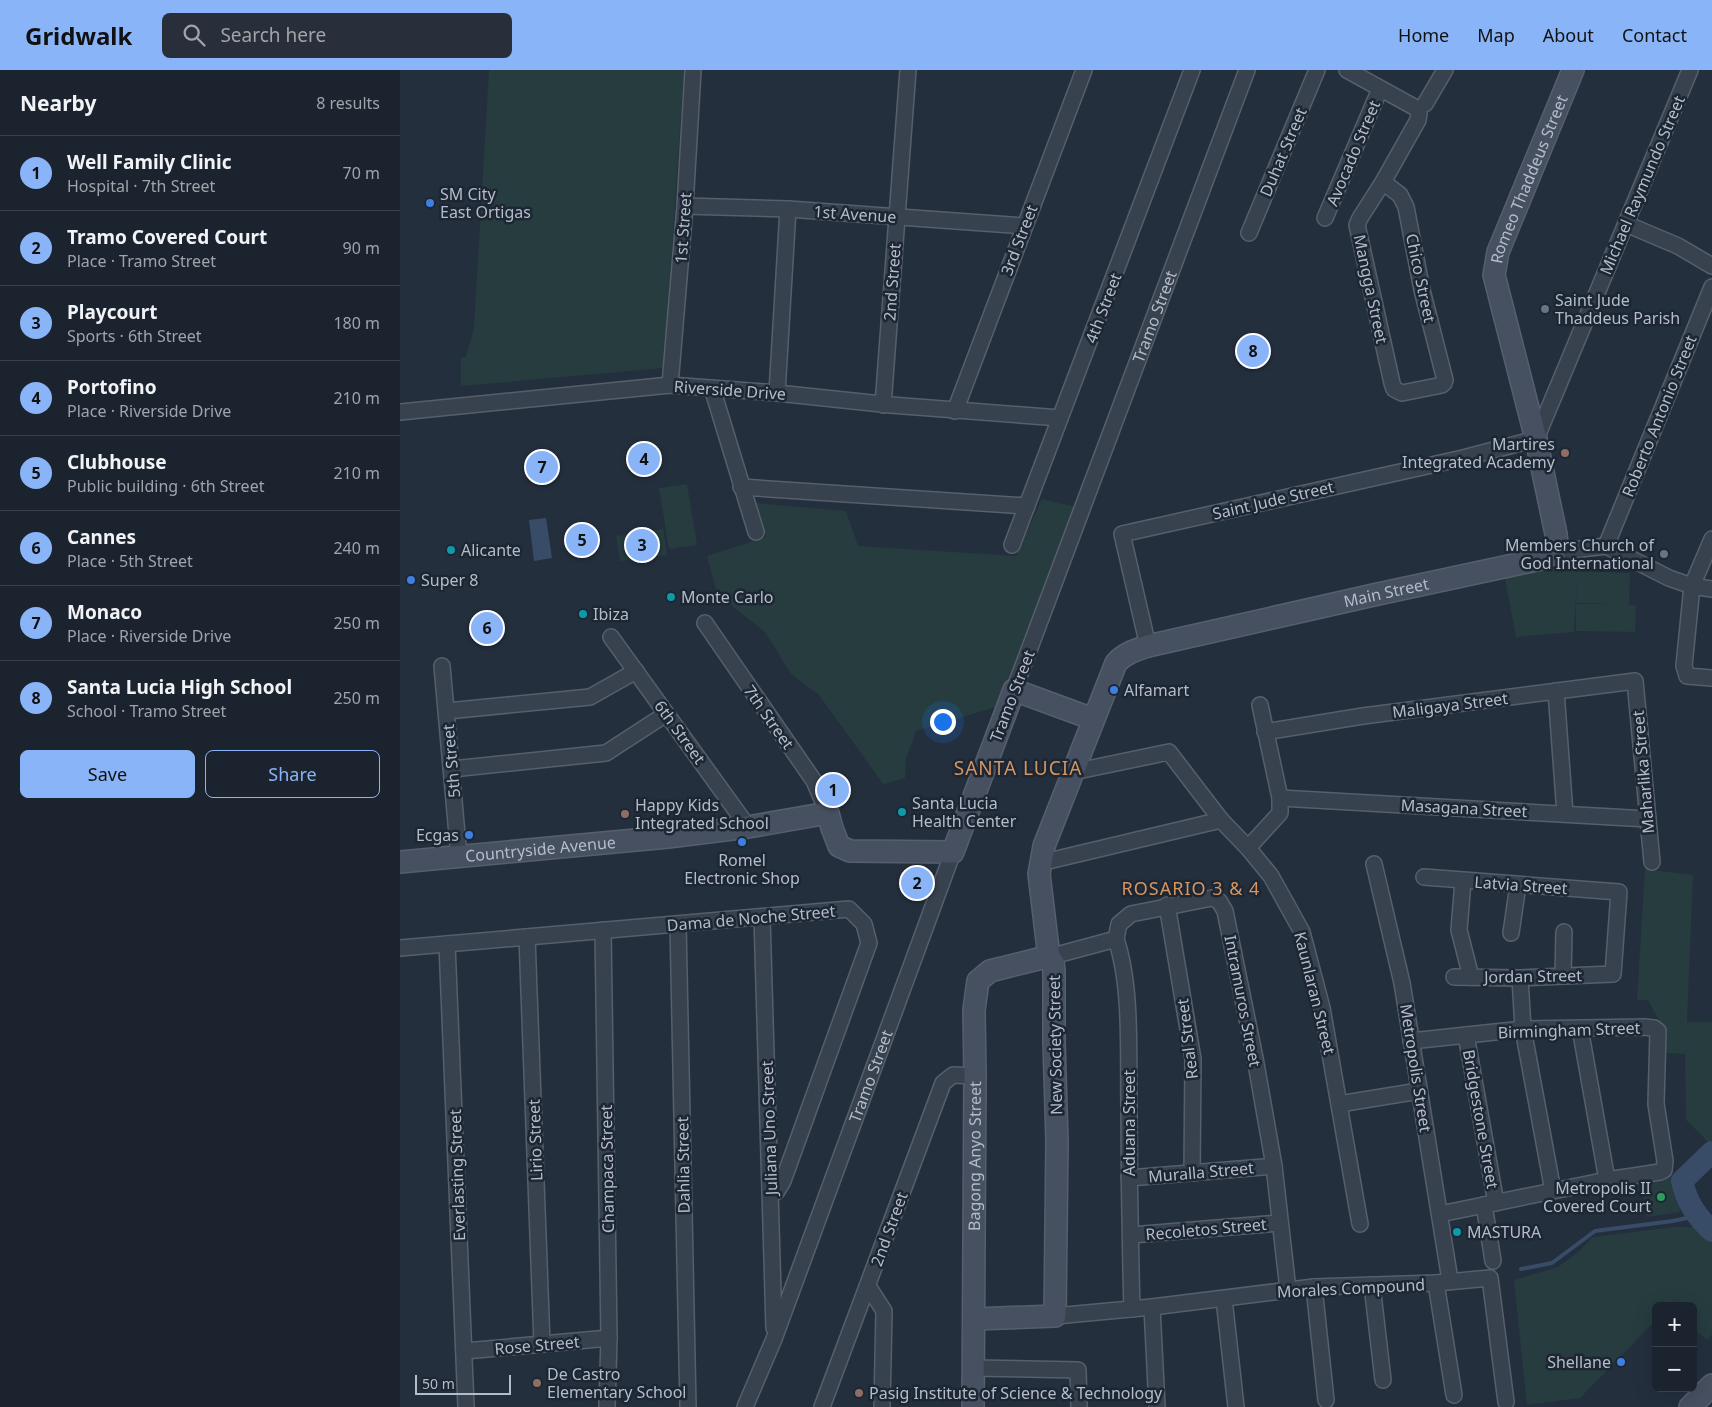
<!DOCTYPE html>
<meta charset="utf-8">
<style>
body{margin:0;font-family:"Noto Sans",sans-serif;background:#282f3a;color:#f1f3f6}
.controls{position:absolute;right:15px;bottom:15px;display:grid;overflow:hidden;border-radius:8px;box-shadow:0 5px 20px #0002}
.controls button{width:45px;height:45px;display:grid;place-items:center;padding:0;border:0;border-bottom:1px solid #39404a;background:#1b232e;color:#f1f3f6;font:25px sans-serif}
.scale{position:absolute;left:15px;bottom:12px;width:96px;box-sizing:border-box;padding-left:5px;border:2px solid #b4bcc9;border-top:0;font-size:14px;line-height:18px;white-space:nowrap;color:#b4bcc9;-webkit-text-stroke:4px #1d2633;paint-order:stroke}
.you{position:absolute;left:542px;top:651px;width:18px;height:18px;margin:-12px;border:4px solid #fff;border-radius:50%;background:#1a73e8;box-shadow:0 0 0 8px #1a73e833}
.badge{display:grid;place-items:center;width:32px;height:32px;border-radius:50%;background:#8ab4f8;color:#111;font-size:16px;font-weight:700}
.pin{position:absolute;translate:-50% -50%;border:2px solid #fff;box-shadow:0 1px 5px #0006}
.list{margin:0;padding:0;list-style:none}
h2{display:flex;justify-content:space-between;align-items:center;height:65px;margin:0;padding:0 20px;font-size:21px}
h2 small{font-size:16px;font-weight:400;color:#a0a4aa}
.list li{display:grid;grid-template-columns:32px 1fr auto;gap:15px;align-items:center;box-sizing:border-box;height:75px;padding:0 20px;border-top:1px solid #39404a}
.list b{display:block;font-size:19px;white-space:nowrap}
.list p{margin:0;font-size:16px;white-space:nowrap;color:#a0a4aa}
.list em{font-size:16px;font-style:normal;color:#a0a4aa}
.actions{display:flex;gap:10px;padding:15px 20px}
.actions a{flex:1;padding:11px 0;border:1px solid #8ab4f8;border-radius:8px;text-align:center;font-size:18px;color:#8ab4f8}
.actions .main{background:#8ab4f8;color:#111}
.icon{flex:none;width:28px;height:28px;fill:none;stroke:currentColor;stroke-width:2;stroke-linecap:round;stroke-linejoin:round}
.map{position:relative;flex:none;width:1312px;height:1337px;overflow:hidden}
header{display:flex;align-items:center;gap:30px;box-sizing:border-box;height:70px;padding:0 25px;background:#8ab4f8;color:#111}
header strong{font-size:24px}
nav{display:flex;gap:28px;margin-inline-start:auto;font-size:18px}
.search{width:350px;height:45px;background:#282f3a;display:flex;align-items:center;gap:12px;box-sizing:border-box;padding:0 18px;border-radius:8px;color:#a0a4aa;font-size:19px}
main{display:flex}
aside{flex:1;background:#1b232e}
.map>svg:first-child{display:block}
</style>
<header>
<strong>Gridwalk</strong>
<div class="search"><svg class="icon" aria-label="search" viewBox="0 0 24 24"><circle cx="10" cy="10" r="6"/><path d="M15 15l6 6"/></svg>Search here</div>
<nav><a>Home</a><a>Map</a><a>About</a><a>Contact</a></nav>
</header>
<main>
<aside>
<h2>Nearby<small>8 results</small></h2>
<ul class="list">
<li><span class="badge">1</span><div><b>Well Family Clinic</b><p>Hospital · 7th Street</p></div><em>70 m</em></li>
<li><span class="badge">2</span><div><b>Tramo Covered Court</b><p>Place · Tramo Street</p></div><em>90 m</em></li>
<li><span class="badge">3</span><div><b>Playcourt</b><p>Sports · 6th Street</p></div><em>180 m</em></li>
<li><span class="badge">4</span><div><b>Portofino</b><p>Place · Riverside Drive</p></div><em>210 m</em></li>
<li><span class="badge">5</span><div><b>Clubhouse</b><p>Public building · 6th Street</p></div><em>210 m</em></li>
<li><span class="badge">6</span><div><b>Cannes</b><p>Place · 5th Street</p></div><em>240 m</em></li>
<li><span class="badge">7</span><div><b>Monaco</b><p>Place · Riverside Drive</p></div><em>250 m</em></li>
<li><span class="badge">8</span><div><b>Santa Lucia High School</b><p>School · Tramo Street</p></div><em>250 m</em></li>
</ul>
<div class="actions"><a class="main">Save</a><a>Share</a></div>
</aside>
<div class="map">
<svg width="1312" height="1337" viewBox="0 0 1312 1337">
<rect width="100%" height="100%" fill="#242f3e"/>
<g fill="#263c3f">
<path d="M89,0H284L264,298L61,316V288L66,287L74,258Z"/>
<path d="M287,414L297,475L269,479L259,418Z"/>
<path d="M642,429L675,437L599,636L516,661L506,689L505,708L483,714L419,625L391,604L365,562L317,524L307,486L366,467L354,433L446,441L458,476L616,486Z"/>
<path d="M263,459L267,485L220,491L216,466Z"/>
<path d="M1177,490V501L1230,503L1229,535H1236L1235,562L1176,561V534H1219L1176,533L1177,505L1174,562L1116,567L1104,504Z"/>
<path d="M1245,799L1293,805L1287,952H1312V1070L1309,1073L1286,1050L1285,984L1265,983L1266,963L1248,930H1237Z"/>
<path d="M1274,1106L1280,1142L1247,1147L1241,1112Z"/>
<path d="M1273,1157H1300L1312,1170V1264L1307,1270L1293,1258V1236H1256V1250L1180,1328L1127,1335L1114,1210L1158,1197L1179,1181L1193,1167Z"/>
</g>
<path fill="#394c67" d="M146,448L152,488L134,491L129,450Z"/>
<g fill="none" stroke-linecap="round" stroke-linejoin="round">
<path stroke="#394c67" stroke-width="4" d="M1121,1199L1152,1193L1195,1161L1273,1151L1296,1146"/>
<path stroke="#394c67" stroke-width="22" d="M1312,1082L1282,1111C1287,1133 1296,1146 1312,1161"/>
<defs>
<g id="street">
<path d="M947,0L1016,38L1019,44L1018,50L983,112L960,148L957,155L992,313L994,319L1002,323L1042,315L1044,313L1045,310L1022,220L1006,137L1000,125L983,112"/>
<path d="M1025,34L1045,0"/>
<path d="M285,136L388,139L624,156"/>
<path d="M925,148L980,19"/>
<path d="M1226,154L1278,176L1312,196"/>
<path d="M849,163L917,0"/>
<path d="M270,315L285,136L293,0"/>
<path d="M312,318L356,462"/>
<path d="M377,323L388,139"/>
<path d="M483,335L508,0"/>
<path d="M555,341L684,0"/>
<path d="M0,342L270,315L377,323L491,335L660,348"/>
<path d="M341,417L627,436"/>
<path d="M1312,469L1292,516L1284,596L1287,606L1312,608"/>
<path d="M612,475L792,0"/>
<path d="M1206,476L1312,217"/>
<path d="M1155,482L1206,476L1269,508L1292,516L1312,519"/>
<path d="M305,553L414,711L428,743"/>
<path d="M211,567L348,757"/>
<path d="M748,576L722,464L1063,388L1136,369L1290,0"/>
<path d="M42,596L59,787"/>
<path id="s1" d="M614,620L847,0"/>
<path d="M1156,621L1165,744"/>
<path d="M47,641L190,627L236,601"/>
<path d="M865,662L963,646L1235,611L1252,792"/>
<path d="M52,699L206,683L266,644"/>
<path d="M673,702L769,682L821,750L848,778L871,806L902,862L922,938L960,1154"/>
<path d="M880,728L1248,749"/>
<path d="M848,778L880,743V728L860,635"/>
<path d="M640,793L821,750"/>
<path d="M974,794L1002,913L1049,1204"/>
<path d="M1024,807L1219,822L1213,904L1120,908L1054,907"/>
<path d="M1063,811L1059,860L1071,907"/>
<path d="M767,835L793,989L792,1103"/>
<path d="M362,847L374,1258"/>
<path d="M278,854L288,1337"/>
<path d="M203,860L209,1268L207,1337"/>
<path d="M1111,863L1118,815"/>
<path d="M127,867L142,1274"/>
<path d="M716,869L719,854L731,844L812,828L819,831L825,841L855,988L874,1096L888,1220"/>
<path d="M716,869C732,917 728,983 729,1034C729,1103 730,1171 732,1239"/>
<path d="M47,874L66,1337"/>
<path d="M0,878L449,839L464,854L469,873L383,1111L377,1121L371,1125"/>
<path d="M649,887L716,869"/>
<path d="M1163,906L1164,862"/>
<path d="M1120,908L1123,959L1153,1121"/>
<path d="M1180,958L1207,1110"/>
<path d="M1066,965L1096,1133"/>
<path d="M1011,971L1123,959L1244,957L1254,958L1258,961L1256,1034L1265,1091L1264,1100L1260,1102L1207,1110L1040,1144"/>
<path d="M939,1034L1019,1021"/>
<path d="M729,1108L874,1096"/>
<path d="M1084,1135L1093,1191"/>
<path d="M731,1165L880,1153"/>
<path d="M1036,1213L1054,1325"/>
<path d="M972,1215L983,1310"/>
<path d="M468,1216L484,1241L482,1337"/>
<path d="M914,1217L926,1330"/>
<path d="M824,1229L836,1337"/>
<path d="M752,1237L757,1337"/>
<path d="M655,1246L752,1237L914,1217L1036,1213L1090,1208L1106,1332"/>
<path d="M65,1281L209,1268"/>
<path d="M574,1298L678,1300L679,1337"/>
<path id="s2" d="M345,1337L374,1269L553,782"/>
<path d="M422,1337L543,1013L553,1005L575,1006"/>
</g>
<g id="secondary">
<path id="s3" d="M0,792L268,767L348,757L428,743L432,758L439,776L450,781L553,782L614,620L693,649"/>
<path id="s4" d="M574,1249L655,1246L657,1071L654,972V901L653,892L649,887L639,804L644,776L716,593C725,583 736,580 748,576L978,524L1141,489L1155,482L1157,474L1156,464L1136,369L1094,205L1098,182L1173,0"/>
<path id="s5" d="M573,1337L575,1006L574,940L578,911L590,901L642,888L649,887"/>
<path d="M1290,1337L1312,1315"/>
</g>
</defs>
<use href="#street" stroke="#565f6c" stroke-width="18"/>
<use href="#secondary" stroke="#565f6c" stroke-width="24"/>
<use href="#street" stroke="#38414e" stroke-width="15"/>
<use href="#secondary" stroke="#465061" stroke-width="21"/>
</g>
<g fill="#3f7fe0" stroke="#1d2633" stroke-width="2">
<circle cx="30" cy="133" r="5"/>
<circle cx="11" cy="510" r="5"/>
<circle cx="714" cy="620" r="5"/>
<circle cx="69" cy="765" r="5"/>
<circle cx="342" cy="772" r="5"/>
<circle cx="1221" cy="1292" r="5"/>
</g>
<g fill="#6b7280" stroke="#1d2633" stroke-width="2">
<circle cx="1145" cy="239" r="5"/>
<circle cx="1264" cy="484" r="5"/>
</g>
<g fill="#8d6e63" stroke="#1d2633" stroke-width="2">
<circle cx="1165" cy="383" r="5"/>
<circle cx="225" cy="744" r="5"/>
<circle cx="137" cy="1313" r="5"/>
<circle cx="459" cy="1323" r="5"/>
</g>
<g fill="#0f9aa8" stroke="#1d2633" stroke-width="2">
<circle cx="51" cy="480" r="5"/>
<circle cx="271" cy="527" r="5"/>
<circle cx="183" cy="544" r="5"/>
<circle cx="502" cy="742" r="5"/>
<circle cx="1057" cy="1162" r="5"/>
</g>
<circle fill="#2e9e5b" stroke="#1d2633" stroke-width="2" cx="1261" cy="1127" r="5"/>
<g text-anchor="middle" stroke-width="5" stroke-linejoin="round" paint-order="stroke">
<g font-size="16" fill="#b4bcc9" stroke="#1d2633">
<text transform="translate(883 82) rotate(-67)" y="6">Duhat Street</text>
<text transform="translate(953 83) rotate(-67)" y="6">Avocado Street</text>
<text dy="6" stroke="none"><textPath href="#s4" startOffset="1592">Romeo Thaddeus Street</textPath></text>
<text transform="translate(1242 115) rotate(-67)" y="6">Michael Raymundo Street</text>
<text transform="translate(455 144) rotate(4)" y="6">1st Avenue</text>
<text transform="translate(283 158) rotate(-86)" y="6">1st Street</text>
<text transform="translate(619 170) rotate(-69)" y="6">3rd Street</text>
<text transform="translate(1021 208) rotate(78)" y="6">Chico Street</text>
<text transform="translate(492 212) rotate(-86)" y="6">2nd Street</text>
<text transform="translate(971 219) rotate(78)" y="6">Mangga Street</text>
<text transform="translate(703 238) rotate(-69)" y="6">4th Street</text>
<text dy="6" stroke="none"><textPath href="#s1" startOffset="399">Tramo Street</textPath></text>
<text transform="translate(330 320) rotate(4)" y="6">Riverside Drive</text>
<text transform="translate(1259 346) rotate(-68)" y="6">Roberto Antonio Street</text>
<text transform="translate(873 430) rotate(-13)" y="6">Saint Jude Street</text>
<text dy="6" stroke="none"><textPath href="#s4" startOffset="1031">Main Street</textPath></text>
<text transform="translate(612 626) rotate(-69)" y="6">Tramo Street</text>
<text transform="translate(1050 635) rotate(-7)" y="6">Maligaya Street</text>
<text transform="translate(369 647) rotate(55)" y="6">7th Street</text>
<text transform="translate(280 662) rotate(54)" y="6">6th Street</text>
<text transform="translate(51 691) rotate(-95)" y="6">5th Street</text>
<text transform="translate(1243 702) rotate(-95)" y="6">Maharlika Street</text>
<text transform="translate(1064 738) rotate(3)" y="6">Masagana Street</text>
<text dy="6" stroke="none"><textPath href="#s3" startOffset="141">Countryside Avenue</textPath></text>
<text transform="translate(1121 815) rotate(4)" y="6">Latvia Street</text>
<text transform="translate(351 848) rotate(-5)" y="6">Dama de Noche Street</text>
<text transform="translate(1133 906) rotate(-1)" y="6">Jordan Street</text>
<text transform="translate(915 923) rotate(76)" y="6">Kaunlaran Street</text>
<text transform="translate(843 931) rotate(79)" y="6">Intramuros Street</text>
<text transform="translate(1169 960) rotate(-2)" y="6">Birmingham Street</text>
<text transform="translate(787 969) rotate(-97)" y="6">Real Street</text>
<text transform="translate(655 975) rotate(-91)" y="6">New Society Street</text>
<text transform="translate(1016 998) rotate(81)" y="6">Metropolis Street</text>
<text dy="6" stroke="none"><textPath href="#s2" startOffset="354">Tramo Street</textPath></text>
<text transform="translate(1081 1049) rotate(80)" y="6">Bridgestone Street</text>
<text transform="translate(729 1053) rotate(-90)" y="6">Aduana Street</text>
<text transform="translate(369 1058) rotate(-92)" y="6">Juliana Uno Street</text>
<text transform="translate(135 1070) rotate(-92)" y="6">Lirio Street</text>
<text dy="6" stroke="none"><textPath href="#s5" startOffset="251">Bagong Anyo Street</textPath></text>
<text transform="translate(283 1095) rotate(-91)" y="6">Dahlia Street</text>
<text transform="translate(207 1099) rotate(-91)" y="6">Champaca Street</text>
<text transform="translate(801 1102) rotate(-5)" y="6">Muralla Street</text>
<text transform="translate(57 1105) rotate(-92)" y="6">Everlasting Street</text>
<text transform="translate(489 1159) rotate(-70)" y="6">2nd Street</text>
<text transform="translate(806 1159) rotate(-5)" y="6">Recoletos Street</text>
<text transform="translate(951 1218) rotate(-3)" y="6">Morales Compound</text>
<text transform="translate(137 1275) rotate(-5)" y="6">Rose Street</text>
</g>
<g font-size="16" fill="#b4bcc9" stroke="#1d2633" text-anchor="start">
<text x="40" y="130">SM City<tspan x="40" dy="18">East Ortigas</tspan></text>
<text x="1155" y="236">Saint Jude<tspan x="1155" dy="18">Thaddeus Parish</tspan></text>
<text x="1155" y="380" text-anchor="end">Martires<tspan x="1155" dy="18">Integrated Academy</tspan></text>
<text x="1254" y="481" text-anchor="end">Members Church of<tspan x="1254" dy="18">God International</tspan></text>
<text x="61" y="486">Alicante</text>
<text x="21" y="516">Super 8</text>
<text x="281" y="533">Monte Carlo</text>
<text x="193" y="550">Ibiza</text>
<text x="724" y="626">Alfamart</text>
<text x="512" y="739">Santa Lucia<tspan x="512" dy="18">Health Center</tspan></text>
<text x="235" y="741">Happy Kids<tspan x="235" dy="18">Integrated School</tspan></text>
<text x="59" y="771" text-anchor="end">Ecgas</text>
<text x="342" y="796" text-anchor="middle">Romel<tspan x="342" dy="18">Electronic Shop</tspan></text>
<text x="1251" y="1124" text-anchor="end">Metropolis II<tspan x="1251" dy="18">Covered Court</tspan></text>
<text x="1067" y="1168">MASTURA</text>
<text x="1211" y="1298" text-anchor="end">Shellane</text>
<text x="147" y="1310">De Castro<tspan x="147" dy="18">Elementary School</tspan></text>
<text x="469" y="1329">Pasig Institute of Science &amp; Technology</text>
</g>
<g font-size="18" letter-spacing="1" fill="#d59563" stroke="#1d2633">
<text x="791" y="825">ROSARIO 3 &amp; 4</text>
</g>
<g font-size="19" letter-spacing="1" fill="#d59563" stroke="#1d2633">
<text x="618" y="705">SANTA LUCIA</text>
</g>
</g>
</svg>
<div class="controls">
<button>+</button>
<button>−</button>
</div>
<div class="scale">50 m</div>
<div class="you"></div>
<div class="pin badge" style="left:433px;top:720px">1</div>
<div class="pin badge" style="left:517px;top:813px">2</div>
<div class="pin badge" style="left:242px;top:475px">3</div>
<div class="pin badge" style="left:244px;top:389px">4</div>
<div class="pin badge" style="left:182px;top:470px">5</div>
<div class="pin badge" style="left:87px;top:558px">6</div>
<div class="pin badge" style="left:142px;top:397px">7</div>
<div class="pin badge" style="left:853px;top:281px">8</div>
</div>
</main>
